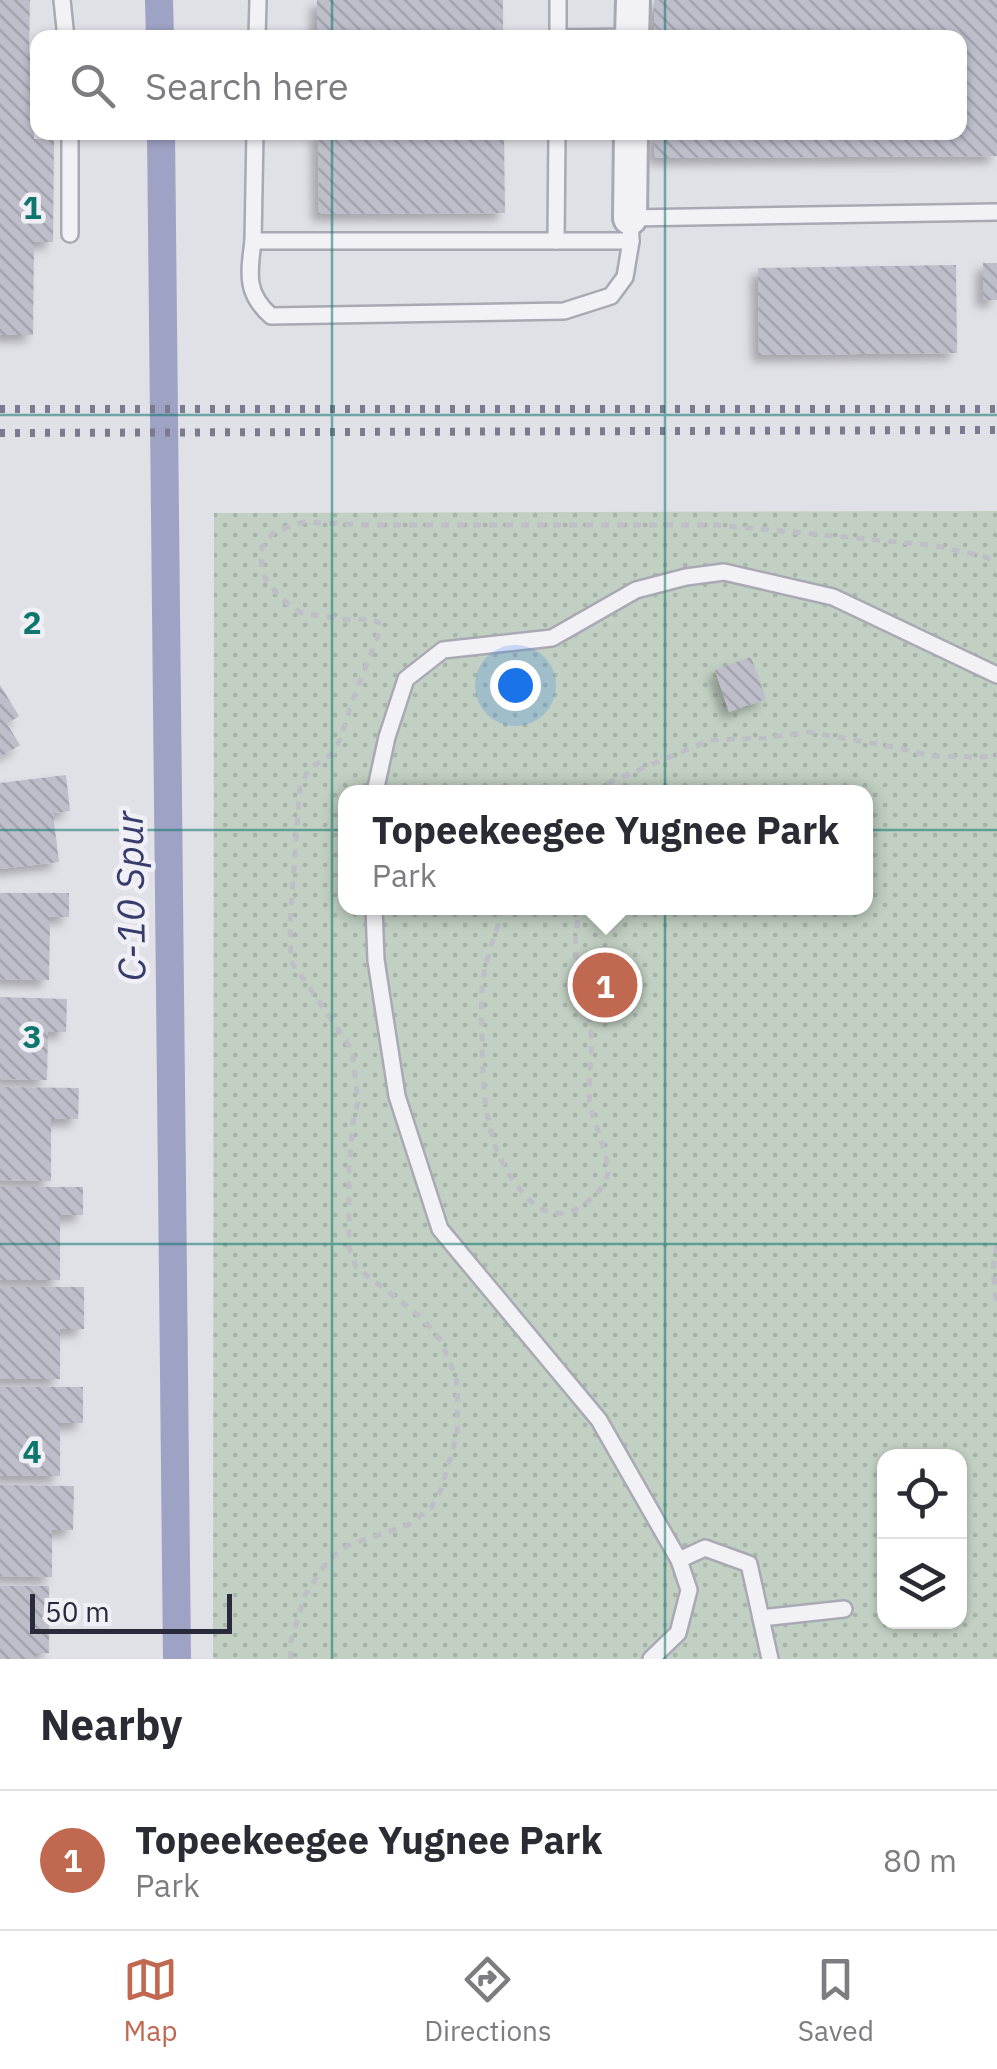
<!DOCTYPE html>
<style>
body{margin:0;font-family:"IBM Plex Sans",sans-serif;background:#f2f2f3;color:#2b2b33}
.controls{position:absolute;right:30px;bottom:30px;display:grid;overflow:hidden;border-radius:20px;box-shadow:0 2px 8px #0004}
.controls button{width:90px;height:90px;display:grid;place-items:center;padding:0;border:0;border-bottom:2px solid #e1e1e2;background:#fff;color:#2b2b33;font:50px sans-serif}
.scale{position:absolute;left:30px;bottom:25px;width:202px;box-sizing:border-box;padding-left:10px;border:5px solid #2a2a3d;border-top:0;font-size:28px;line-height:35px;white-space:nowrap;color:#2a2a3d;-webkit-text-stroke:8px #efeff5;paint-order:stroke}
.you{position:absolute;left:515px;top:685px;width:35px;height:35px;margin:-25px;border:8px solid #fff;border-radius:50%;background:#1a73e8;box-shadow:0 0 0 15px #1a73e833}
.badge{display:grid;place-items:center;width:65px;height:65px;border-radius:50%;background:#c16850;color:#fff;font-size:32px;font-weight:700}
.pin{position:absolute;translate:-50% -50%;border:5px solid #fff;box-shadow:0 2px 10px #0006}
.popup{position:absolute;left:338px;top:785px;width:535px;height:130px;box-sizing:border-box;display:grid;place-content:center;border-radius:20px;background:#fff;filter:drop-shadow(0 2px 8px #0005);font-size:32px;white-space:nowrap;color:#7c7c81}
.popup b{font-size:38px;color:#2b2b33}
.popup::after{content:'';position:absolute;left:50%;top:100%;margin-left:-20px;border:20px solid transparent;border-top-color:#fff}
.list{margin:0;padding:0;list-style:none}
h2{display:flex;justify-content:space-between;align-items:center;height:130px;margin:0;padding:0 40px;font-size:42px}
h2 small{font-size:32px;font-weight:400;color:#7c7c81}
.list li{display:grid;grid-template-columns:65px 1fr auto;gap:30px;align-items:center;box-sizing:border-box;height:140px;padding:0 40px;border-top:2px solid #e1e1e2}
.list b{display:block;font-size:38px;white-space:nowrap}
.list p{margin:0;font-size:32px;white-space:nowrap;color:#7c7c81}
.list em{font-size:32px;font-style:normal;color:#7c7c81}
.icon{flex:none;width:55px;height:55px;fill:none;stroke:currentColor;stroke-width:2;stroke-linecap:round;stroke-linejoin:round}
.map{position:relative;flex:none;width:997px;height:1659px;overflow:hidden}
.search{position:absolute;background:#fff;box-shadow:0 2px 8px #0004;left:30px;right:30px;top:30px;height:110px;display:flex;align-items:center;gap:25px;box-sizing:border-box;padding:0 35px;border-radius:20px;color:#7c7c81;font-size:38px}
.sheet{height:270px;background:#fff}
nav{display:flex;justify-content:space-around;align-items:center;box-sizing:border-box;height:140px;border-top:2px solid #e1e1e2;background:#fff;font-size:28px;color:#7c7c81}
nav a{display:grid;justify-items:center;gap:5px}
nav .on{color:#c16850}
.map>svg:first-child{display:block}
</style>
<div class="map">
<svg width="997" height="1659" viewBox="0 0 997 1659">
<defs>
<pattern id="green-dots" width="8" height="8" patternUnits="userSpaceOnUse" patternTransform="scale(2.5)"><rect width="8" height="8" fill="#c2d0c3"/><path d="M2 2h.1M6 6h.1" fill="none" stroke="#a7b3a8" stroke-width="1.8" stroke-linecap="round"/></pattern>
<pattern id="building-back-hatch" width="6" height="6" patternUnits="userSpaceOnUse" patternTransform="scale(2.5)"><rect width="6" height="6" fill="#bdbeca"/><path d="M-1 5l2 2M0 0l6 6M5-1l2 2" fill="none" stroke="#a3a3ae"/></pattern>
<filter id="shadow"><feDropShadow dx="-7" dy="7" stdDeviation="5" flood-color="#0004"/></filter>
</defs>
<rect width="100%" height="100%" fill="#e0e0e7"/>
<path fill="url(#green-dots)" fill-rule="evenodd" d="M997,511V1659H213L214,513ZM345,792H865V908H345ZM884,1456H960V1622H884Z"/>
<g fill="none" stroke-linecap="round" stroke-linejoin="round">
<g stroke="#9ea2c4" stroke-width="28">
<path d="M159,0L160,38"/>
<path d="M161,132L177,1659"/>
</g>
</g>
<g fill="url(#building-back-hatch)" filter="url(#shadow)">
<path d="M0,0H30L29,53H38V119H34V139H54L53,242H34L33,335H0Z"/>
<rect x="317" y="0" width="186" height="38"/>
<path d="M654,0H997V156L655,158L654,132H960V38H654Z"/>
<path d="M318,132H504L505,213L319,214Z"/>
<rect x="983" y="263" width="14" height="37"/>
<path d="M956,265L957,353L759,355L758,268Z"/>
<path d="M751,657L766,699L729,712L715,670Z"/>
<path d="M0,685L19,716L7,724L20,745L0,757Z"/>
<path d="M66,775L70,811L53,813L59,862L0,869V783Z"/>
<path d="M0,893H69V917H50L49,980L0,979Z"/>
<path d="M0,997L67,999L66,1032H48L47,1080L0,1079Z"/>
<path d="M0,1087L79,1088L78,1119H51V1181L0,1180Z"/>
<path d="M0,1187H83V1215H60V1280H0Z"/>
<path d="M0,1287H84V1329H60V1379H0Z"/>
<path d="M0,1387H83V1423H60V1476H0Z"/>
<path d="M0,1485L74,1486L73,1530H52V1577L0,1576Z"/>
<path d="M0,1586H49V1653H36V1659H0Z"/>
</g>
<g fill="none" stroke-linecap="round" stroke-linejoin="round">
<defs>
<g id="service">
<path d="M62,0L66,38"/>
<path d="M558,36V0"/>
<path d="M257,38L258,0"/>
<path d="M557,38L632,37"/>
<path d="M255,132L253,241H556L557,132"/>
<path d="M70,234V132"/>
<path d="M253,241C249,274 245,293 271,316L564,311L611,296L625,277L631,241"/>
<path d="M556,241H631L630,218L997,212"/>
<path d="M375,792L387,737L406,679L443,650L552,638L636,590L686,577L724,572L833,597L997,675"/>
<path d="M374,908L376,960L397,1096L440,1229L599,1420L679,1560"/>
<path d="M761,1618L844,1609"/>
<path d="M651,1659L678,1633L689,1590L679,1560L705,1548L749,1564L770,1659"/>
</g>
<g id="minor">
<path d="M632,38L633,0"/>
<path d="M630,218L631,132"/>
</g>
</defs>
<use href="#service" stroke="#a9a9b4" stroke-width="20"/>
<use href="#minor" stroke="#a9a9b4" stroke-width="38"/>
<g stroke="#bebec6" stroke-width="5" stroke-dasharray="8 8" stroke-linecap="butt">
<path d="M528,792C539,784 550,787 562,792"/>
<path d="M594,792L612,781L710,740L764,738L809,732L894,747L932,756L984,757L997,754"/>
<path d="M502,908C498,930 488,951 484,974C480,994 482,1015 482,1035C483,1093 483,1147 523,1193C534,1207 551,1217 569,1212C582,1209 604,1190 607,1177C612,1162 593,1123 590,1104C587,1082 593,1058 591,1035C587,988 566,957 581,908"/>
<path d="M997,1245L993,1269L997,1307"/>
<path d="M291,1659L290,1644L305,1595L328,1560L349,1545L408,1525L431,1508L441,1490L457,1435L458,1404L456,1377L441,1341L422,1318L356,1267L349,1247V1167L353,1123L358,1101L352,1050L291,961L290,922L300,786L309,769L333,753L340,739L353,699L378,636L379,623L372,619L349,620L302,613L281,599L264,576L261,560L262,547L274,532L303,522L369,525H717L931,545L983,556L997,563"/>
</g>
<use href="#service" stroke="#f2f2f6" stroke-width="15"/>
<use href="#minor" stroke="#f2f2f6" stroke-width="32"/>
<g stroke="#7b7b8f" stroke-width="8" stroke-dasharray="5 10" stroke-linecap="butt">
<path d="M0,409H997"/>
<path d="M0,433L997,430"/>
</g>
</g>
<path fill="none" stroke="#0f766e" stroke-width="2.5" stroke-opacity="0.55" d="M332,0V38M665,0V38M332,132V1659M665,132V1659M0,415H997M0,830H997M0,1244H997"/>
<g text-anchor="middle" stroke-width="9" stroke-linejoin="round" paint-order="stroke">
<g font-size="38" font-style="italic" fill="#383c6d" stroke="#efeff5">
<text transform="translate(131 896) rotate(-91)" y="13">C-10 Spur</text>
</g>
</g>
<g font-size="32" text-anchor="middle" font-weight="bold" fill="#0f766e" stroke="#efeff5" stroke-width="9" stroke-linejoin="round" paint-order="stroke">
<text x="32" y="219">1</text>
<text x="32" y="634">2</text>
<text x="32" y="1048">3</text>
<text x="32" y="1463">4</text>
</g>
</svg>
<div class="controls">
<button><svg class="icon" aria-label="locate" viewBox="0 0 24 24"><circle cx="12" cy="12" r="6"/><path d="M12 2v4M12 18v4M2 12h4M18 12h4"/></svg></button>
<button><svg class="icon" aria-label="layers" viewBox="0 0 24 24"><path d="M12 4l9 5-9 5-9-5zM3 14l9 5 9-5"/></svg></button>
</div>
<div class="scale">50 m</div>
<div class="you"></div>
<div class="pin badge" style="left:605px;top:985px">1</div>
<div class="popup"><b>Topeekeegee Yugnee Park</b>Park</div>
<div class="search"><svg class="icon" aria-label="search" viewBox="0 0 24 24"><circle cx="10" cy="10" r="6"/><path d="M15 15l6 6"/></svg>Search here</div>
</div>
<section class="sheet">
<h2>Nearby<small></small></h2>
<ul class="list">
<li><span class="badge">1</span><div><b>Topeekeegee Yugnee Park</b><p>Park</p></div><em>80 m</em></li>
</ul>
</section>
<nav>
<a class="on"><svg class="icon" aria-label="map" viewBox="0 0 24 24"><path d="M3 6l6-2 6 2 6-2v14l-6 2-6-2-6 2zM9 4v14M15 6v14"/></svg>Map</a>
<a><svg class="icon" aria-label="directions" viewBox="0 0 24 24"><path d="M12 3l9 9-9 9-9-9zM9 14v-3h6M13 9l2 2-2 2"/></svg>Directions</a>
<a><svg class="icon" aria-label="saved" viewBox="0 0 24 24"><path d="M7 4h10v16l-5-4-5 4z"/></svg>Saved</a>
</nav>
